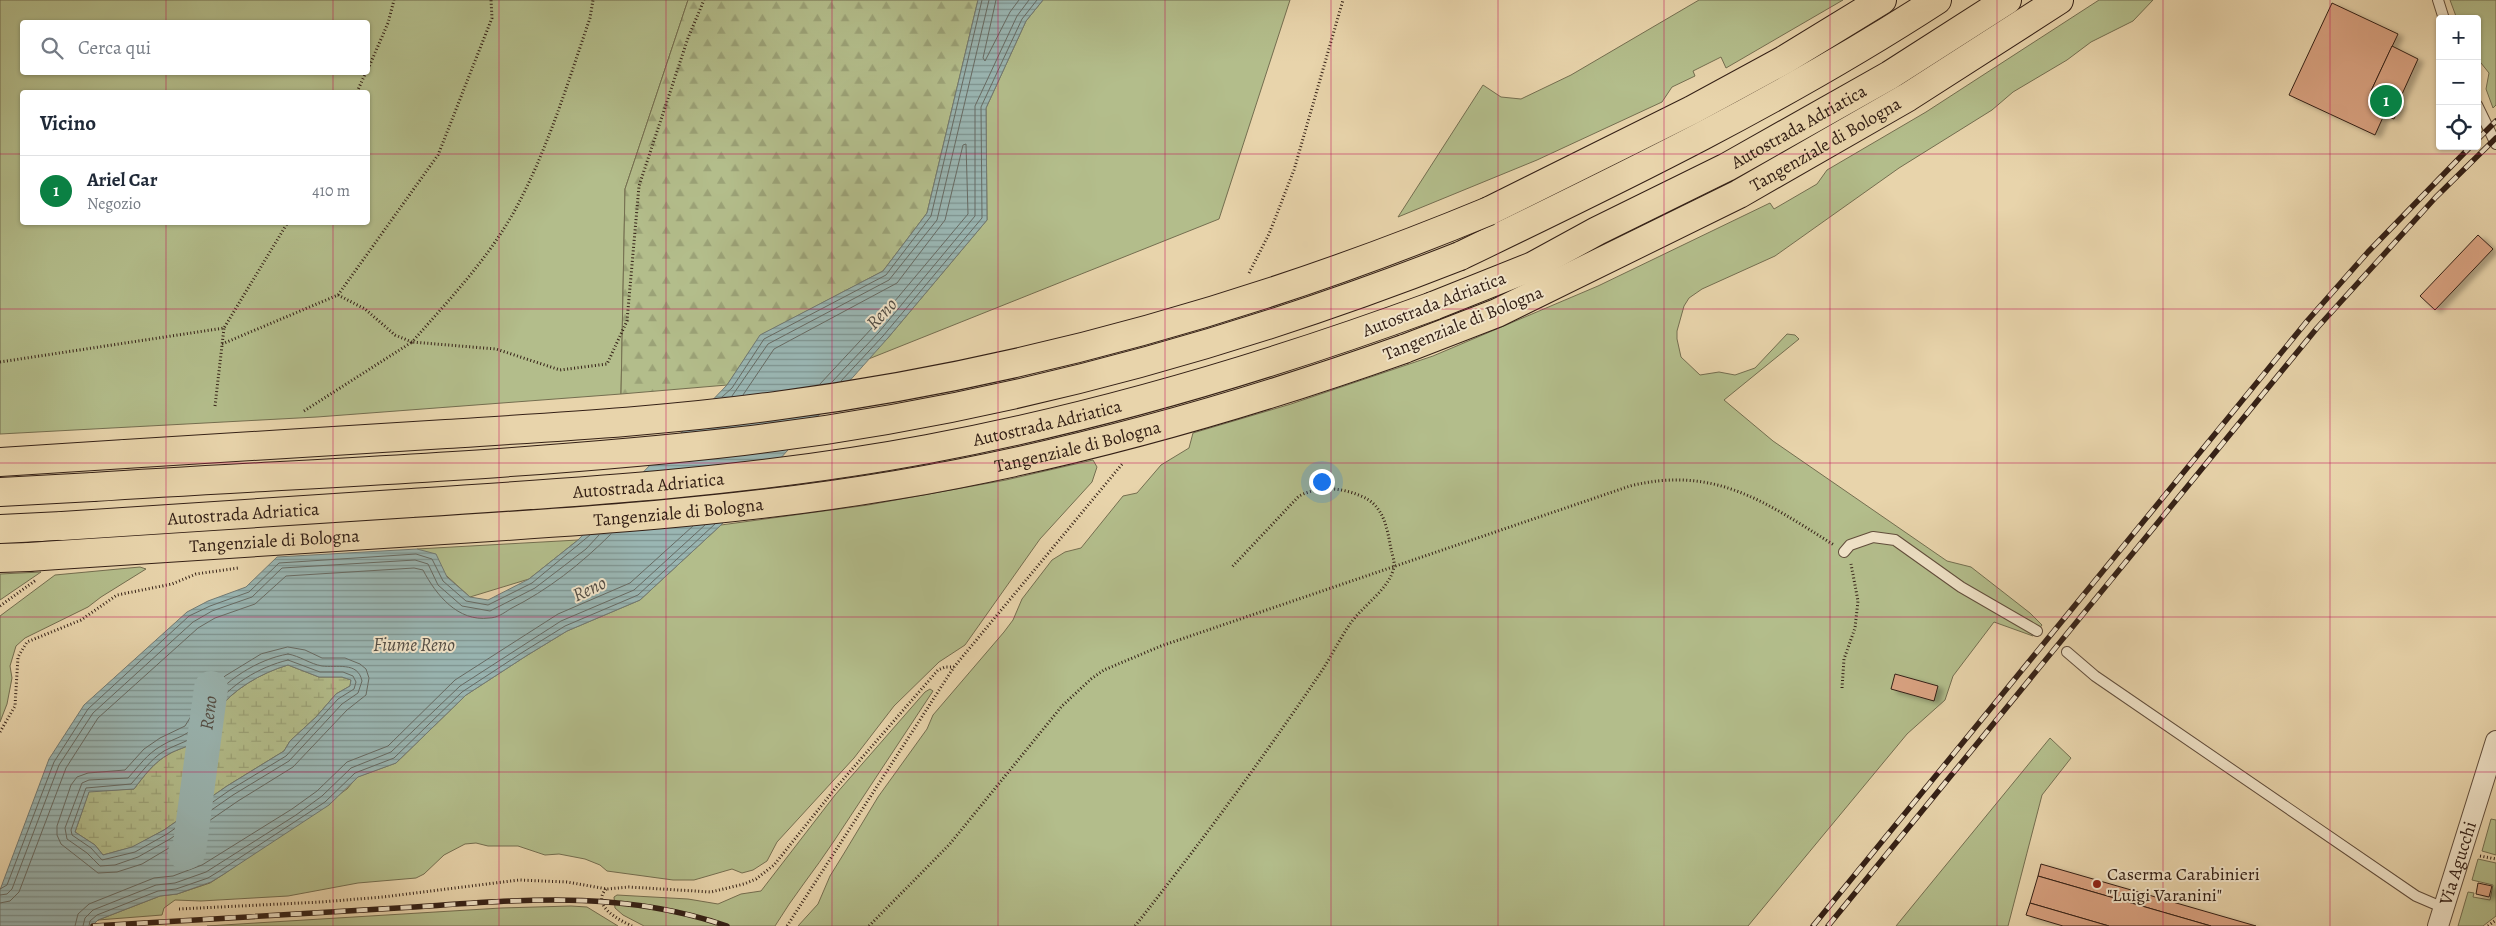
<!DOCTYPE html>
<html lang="it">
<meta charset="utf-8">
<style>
body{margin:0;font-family:Alegreya,serif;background:#f2f2f3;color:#1f2937}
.controls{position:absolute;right:15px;top:15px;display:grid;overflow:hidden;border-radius:5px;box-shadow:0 1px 4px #0004}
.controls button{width:45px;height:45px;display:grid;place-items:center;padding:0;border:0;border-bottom:1px solid #e0e1e3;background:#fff;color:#1f2937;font:25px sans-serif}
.you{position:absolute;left:1321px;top:481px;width:18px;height:18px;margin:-12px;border:4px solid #fff;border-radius:50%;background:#1a73e8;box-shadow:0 0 0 8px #1a73e833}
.badge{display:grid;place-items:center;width:32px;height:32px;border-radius:50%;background:#0b8043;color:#fff;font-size:16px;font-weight:700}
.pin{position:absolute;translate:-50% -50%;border:2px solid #fff;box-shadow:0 1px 5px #0006}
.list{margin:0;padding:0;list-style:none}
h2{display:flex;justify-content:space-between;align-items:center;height:65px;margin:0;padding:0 20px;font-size:21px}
h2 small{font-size:16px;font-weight:400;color:#747a83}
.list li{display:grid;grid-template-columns:32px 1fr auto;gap:15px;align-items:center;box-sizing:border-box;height:70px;padding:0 20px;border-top:1px solid #e0e1e3}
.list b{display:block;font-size:19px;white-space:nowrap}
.list p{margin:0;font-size:16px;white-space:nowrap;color:#747a83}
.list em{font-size:16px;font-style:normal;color:#747a83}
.icon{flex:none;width:28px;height:28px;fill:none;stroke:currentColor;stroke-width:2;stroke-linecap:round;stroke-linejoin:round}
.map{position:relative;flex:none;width:2496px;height:926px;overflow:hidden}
.search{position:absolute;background:#fff;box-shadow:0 1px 4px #0004;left:20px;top:20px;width:350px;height:55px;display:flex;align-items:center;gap:12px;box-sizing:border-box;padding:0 18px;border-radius:5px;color:#747a83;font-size:19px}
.panel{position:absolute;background:#fff;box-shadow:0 1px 4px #0004;left:20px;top:90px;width:350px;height:135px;border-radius:5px}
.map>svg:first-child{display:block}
</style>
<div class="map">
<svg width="2496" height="926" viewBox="0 0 2496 926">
<defs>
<pattern id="forest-firs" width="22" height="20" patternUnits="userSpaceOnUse" patternTransform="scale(1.25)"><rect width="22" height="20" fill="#b3bd8b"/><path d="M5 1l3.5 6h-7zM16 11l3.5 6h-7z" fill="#9ba277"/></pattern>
<pattern id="wetland-marsh" width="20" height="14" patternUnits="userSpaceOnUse" patternTransform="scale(1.25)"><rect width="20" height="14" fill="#b3bd8b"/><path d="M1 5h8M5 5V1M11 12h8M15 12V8" fill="none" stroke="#9ba277"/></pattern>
<pattern id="water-rules" width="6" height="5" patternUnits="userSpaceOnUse" patternTransform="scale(1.25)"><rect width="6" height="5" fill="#9ab6b3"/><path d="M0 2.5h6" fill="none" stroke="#7e9491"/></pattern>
<filter id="shadow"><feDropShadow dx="5.5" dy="3" stdDeviation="2.5" flood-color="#0004"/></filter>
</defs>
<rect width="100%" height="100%" fill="#e8d4ab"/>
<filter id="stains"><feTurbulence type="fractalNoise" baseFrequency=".004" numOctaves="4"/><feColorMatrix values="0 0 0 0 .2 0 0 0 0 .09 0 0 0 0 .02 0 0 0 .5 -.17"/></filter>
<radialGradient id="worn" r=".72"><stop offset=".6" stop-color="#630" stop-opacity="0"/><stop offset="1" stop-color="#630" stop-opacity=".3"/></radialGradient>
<g fill="#b3bd8b" stroke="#746e50" fill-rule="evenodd">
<path d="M0,0H688L625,189L621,394L317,417L0,434ZM22,22H368V72H22ZM22,92H368V222H22Z"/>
<path d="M1043,0H1290L1219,219L866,360L887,339L987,220L986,108L1026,21Z"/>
<path d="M1699,0H1843L1726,68L1721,57L1693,71L1695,76L1672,87L1662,102L1537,160L1398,217L1483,85L1501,97L1521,99L1571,75Z"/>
<path d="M2099,0H2153L2133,21L2091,42L2067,60L2013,92L1992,110L1899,168L1775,256L1702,289L1689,298L1684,306L1677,331V339L1681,357L1700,375L1719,372L1735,375L1755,368L1787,334L1795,335L1799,339L1724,400L1773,441L1947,561L1971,567L2030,613L2042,625L2033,636L1994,622L1953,676L1945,700L1907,734L1748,926H798L818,904L830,876L843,855L878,797L927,729L933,715L1004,632L1013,620L1022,599L1052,560L1065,552L1081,548L1123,496L1137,493L1161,465L1189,448L1193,433L1291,404L1433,356L1598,286L1770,203L1774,209L1817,184L1827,170L1926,112Z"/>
<path d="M2450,0H2496V105L2493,108L2486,89L2489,73L2477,58V19H2457Z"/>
<path d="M1093,460L1097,467L1092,482L1040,539L965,645L939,662L894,706L854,758L777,842L767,861L753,870L742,873L732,869L694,880H673L607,871L600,865L585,859L559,854L545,855L518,846H488L476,843L465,844L444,855L424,874L416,878L358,883L288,896L201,901L175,900L164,908L162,915L98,920L160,896L177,894L210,883L224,874L347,789L357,777L396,763L466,695L526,656L567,631L640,600L721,525L868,505L1006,480Z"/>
<path d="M578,540L529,579L470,597L417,549Z"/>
<path d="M140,567L146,569L101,597L88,607L25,638L16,646L10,666L12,678L7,704L0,722V616L55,575Z"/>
<path d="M41,572L0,600V574Z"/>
<path d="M930,689L933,691C900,741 867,791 834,841C815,870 793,896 775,926H644L623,915L615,908L614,897L617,895L688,899L718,904L741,894L761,891L835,795L925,692Z"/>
<path d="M2050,738L2071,758L2042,795L2008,926H1896Z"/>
<path d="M2491,819L2496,820V855L2482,851Z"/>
<path d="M2478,859L2496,863V916L2483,926H2458L2468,892L2474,893L2473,897L2490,900L2493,885L2472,880Z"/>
<path d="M571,906L587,907L618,926H207L501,908Z"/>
</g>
<path fill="url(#forest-firs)" stroke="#746e50" d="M688,0H978L927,213L883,271L761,335L727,385L621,394L625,189Z"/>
<path fill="url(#wetland-marsh)" stroke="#746e50" d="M288,665L319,677H342L351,680L350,686L336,694L316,717L290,741L284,751L227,786L164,830L133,847L103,855L95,845L75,832L89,791L134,789C144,776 154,762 169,754C177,749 189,747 196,741C206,733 208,722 216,712C233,689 261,673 288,665Z"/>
<path fill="url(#water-rules)" stroke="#717a74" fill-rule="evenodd" d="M978,0H1043L1026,21L986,108L987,220L887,339L721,525L640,600L567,631L526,656L466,695L396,763L358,777L329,805L224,874L211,882L177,894L160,896L98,920L92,926H0V890L49,759L84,705L187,612L208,601L246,587L277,557L417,549L436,554L447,577L470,597L488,600L529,579L578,540L727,385L760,335L883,271L927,213ZM288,665L319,677H342L351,680L350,686L336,694L316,717L290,741L284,751L227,786L164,830L132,847L103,855L95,845L75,832L89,792L134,789C144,776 154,762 169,754C177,749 189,747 196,741C206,733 208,722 216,712C233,689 261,673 288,665Z"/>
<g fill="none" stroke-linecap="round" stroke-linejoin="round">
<g stroke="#676b64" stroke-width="1">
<path d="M996,0L983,58L985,61L1010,12L1019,0"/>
<path d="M841,381L883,336L982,218L981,107L1022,19L1037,0"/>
<path d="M832,382L879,332L975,216V106L1017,16L1029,0"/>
<path d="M743,395L774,349L897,283L945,220L963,145L966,144L968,214L873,327L820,384"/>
<path d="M732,396L768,344L889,280L937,220L989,0"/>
<path d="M722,397L732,388L764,339L886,275L931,216L982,0"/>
<path d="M288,647L305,650L322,658H345L360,664L366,669L369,678L366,695L347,710L293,767L238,801L174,845L142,864L117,872L98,873L61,844L57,835V826L71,785L77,777L88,773L125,770L144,749L160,738L185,726L201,700L225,676L261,654Z"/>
<path d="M288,654C300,656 310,664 322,666C336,668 358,661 362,681L358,693L342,704L289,761L233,795L170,839L138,857L115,865L100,866L87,853L67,839L65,828L82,783L89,780L128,778C139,766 147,754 161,746C170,740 180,738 189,732C198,726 200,716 206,707C223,681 258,659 288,654Z"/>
<path d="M288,660L320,672H343L353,676L356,682L354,689L338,699L286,756L230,790L167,834L135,852L102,860L91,848L72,835L71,830L86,788L131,784C142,772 150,760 164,751C173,746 183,743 192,738C203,731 204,719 212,710C229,685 259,667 288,660Z"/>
<path d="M0,889L7,885L54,762L88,709L189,616L210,606L249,592L279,563L416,554L432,559L443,581L466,601L488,605L532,583L590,535"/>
<path d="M0,895L7,894L12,889L59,765L93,713L193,622L212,611L252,597L282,568L415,560L428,564L438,585L462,606L490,611L535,588L586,549L599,535"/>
<path d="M0,903L10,901L19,892L66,768L98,718L198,628L215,618L255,604L286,576L414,568L423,570C436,595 458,622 489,618C497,618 504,613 510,609C548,590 581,564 611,534"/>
<path d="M75,926L78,914L89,904L154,878L173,876L202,865L292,809L317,791L347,762L388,746L455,680L558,614L630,583L693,526"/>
<path d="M83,926L85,918L93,910L156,885L175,883L206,872L296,815L322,796L351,768L391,752L460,686L561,621L634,590L705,525"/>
<path d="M89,926L90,921L97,915L158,891L176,889L208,878L221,870L325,802L355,773L394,758L462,692L523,652L565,626L638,595L715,524"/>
</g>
<path stroke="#9ab6b3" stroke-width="34" id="s1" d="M185,853L189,851L211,688"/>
</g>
<g fill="#d9a281" stroke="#342016" filter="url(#shadow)">
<path d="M2332,3L2398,34L2371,91L2401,104L2394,119L2384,115L2375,135L2289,95Z"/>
<path d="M2392,46L2418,59L2398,103L2371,91Z"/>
<path d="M2478,235L2493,249L2435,310L2420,296Z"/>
<path d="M1895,674L1938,686L1934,701L1891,689Z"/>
<path d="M2041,864L2256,926H2211L2038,876Z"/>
<path d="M2038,876L2211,926H2109L2030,903Z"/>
<path d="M2478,883L2492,886L2489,897L2476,894Z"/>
<path d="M2030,903L2109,926H2063L2026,915Z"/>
</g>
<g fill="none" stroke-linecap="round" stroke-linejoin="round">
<defs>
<g id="service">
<path d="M2438,0L2444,19"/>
<path d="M2477,105L2496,144"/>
<path d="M1844,552L1850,545L1873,537L1895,540L1961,587L2037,631"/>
<path d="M2067,652L2095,676L2416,896L2444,908"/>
</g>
<g id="minor">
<path id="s2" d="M2438,926L2496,741"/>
</g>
<g id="motorway">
<path d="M1489,211L1692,110L1784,60L1882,0"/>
<path d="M1460,256C1624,177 1783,100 1937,0"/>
<path id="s3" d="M1433,306L1533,266L1597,231L1727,167L1890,75L2007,0"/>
<path id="s4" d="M1404,349L1497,313L1739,194L1908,97L2059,0"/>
<path d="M0,462L125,454"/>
<path d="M0,492L93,487"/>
<path d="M0,529L62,526"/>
<path d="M0,558L29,557"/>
</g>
</defs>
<use href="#service" stroke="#614d3b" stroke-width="12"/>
<use href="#minor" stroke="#614d3b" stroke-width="22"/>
<use href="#motorway" stroke="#342016" stroke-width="30"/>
<g stroke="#342016" stroke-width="3" stroke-dasharray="1 2.5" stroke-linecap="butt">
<path d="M368,69L388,23L394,0"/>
<path d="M357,92L366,72"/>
<path d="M1249,273L1269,234L1294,170L1343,0"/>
<path d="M338,295L365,309L395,335L412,342C449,300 488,259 515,210C548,149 568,82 590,18L593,0"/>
<path d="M222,344L338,295L438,155L492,18L491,0"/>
<path d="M0,362L224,328L288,222"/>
<path d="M215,406L224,328"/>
<path d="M304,411L412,342L496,349L560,370L607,364L627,321L639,186L688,38L704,0"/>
<path d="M0,606L36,580"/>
<path d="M1842,688L1844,659L1855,628L1858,601L1851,564"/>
<path d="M0,732L15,706L18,657L27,642L81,620L117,595L172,584L196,574L238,568"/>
<path d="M2480,856L2496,859"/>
<path d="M606,889C591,906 619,920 632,926"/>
<path d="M179,909L321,902L383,897L519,880L567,882L607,889L629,887L711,892L744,884L756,879L774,865L834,790L938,670L945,667H954"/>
<path d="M787,926L954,667L1123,463"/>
<path d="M869,926L949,845L1062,706L1091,679L1104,670L1161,646L1630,486C1715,465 1765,502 1834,545"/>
<path d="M1135,926C1199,845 1261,761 1319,675C1330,659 1339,640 1350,624C1363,605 1389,590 1394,567C1395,562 1392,554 1391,549C1387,528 1384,505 1361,496C1340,487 1319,486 1299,496L1232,567"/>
<path d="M2488,926L2496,920"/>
</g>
<use href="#service" stroke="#f0e3c8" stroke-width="10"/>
<use href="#minor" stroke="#f0e3c8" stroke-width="20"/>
<use href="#motorway" stroke="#e8d4ab" stroke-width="28"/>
<defs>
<g id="rail">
<path d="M2477,140L2496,121"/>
<path d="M93,926C194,920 296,914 398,908C512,901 615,888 727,926"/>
<path d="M1813,926L2308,320L2368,252L2471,146"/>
<path d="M1828,926L2317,328L2436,197L2496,138"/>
</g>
</defs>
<use href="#rail" stroke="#342016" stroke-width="5.5"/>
<use href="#rail" stroke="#f0e3c8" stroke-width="4" stroke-dasharray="11" stroke-linecap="butt"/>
<defs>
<g id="motorway-bridge">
<path d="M125,454C232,447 339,441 446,434C556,427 666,421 775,406C1021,374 1260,306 1489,211"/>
<path d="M93,487C309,473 527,466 743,441C990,412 1229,347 1460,256"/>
<path id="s5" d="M62,526C178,518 295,510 412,503C584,492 758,481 928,449C1103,416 1267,367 1433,306"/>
<path id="s6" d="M29,557C157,548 285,540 414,532C575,522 736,512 896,485C1069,456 1238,408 1404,349"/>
</g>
</defs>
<use href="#motorway-bridge" stroke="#342016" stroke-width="30" stroke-linecap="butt"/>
<use href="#motorway-bridge" stroke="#e8d4ab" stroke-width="28"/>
</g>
<path fill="none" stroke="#c2185b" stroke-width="1" stroke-opacity="0.55" d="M166,0V22M333,0V22M499,0V926M666,0V926M832,0V926M998,0V926M1165,0V926M1331,0V926M1498,0V926M1664,0V926M1830,0V926M1997,0V926M2163,0V926M2330,0V926M166,72V92M333,72V92M0,154H22M368,154H2496M166,222V926M333,222V926M0,309H2496M0,463H2496M0,617H2496M0,772H2496"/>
<circle fill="#8f2418" stroke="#f0e3c8" stroke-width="2" cx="2097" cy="884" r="5"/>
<g text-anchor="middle" stroke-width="4" stroke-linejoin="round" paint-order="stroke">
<g font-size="18" fill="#342016" stroke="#f0e3c8">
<text dy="6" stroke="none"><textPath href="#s3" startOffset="408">Autostrada Adriatica</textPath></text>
<text dy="6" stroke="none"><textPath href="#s4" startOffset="469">Tangenziale di Bologna</textPath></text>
<text transform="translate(1434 304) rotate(-21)" y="6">Autostrada Adriatica</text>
<text transform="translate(1463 323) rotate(-22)" y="6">Tangenziale di Bologna</text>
<text dy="6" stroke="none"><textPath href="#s5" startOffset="992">Autostrada Adriatica</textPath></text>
<text dy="6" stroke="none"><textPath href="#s6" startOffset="1056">Tangenziale di Bologna</textPath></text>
<text dy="6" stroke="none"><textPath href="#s5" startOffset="588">Autostrada Adriatica</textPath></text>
<text dy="6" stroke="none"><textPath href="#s6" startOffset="651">Tangenziale di Bologna</textPath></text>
<text dy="6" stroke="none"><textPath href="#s5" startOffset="182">Autostrada Adriatica</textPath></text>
<text dy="6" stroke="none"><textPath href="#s6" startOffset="246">Tangenziale di Bologna</textPath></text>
<text dy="6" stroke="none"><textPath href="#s2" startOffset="66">Via Agucchi</textPath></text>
</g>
<g font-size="18" fill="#342016" stroke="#f0e3c8" text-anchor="start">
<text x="2107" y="880">Caserma Carabinieri<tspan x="2107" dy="21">"Luigi Varanini"</tspan></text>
</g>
<g font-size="19" font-style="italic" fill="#534d45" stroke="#f0e3c8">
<text transform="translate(881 313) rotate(-47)" y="7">Reno</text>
<text transform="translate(589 588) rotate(-25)" y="7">Reno</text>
<text x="414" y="651">Fiume Reno</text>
<text dy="7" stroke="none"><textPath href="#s1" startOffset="144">Reno</textPath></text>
</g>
</g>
<rect width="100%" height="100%" filter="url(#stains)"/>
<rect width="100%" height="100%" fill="url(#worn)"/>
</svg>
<div class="controls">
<button>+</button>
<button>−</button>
<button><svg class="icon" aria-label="locate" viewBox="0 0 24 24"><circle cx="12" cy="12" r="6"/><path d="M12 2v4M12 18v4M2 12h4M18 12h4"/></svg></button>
</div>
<div class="you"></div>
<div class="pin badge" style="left:2386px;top:101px">1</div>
<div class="search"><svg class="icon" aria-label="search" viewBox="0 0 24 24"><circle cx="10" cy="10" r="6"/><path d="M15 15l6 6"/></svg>Cerca qui</div>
<section class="panel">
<h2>Vicino<small></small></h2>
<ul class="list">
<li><span class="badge">1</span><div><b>Ariel Car</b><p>Negozio</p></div><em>410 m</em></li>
</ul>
</section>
</div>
